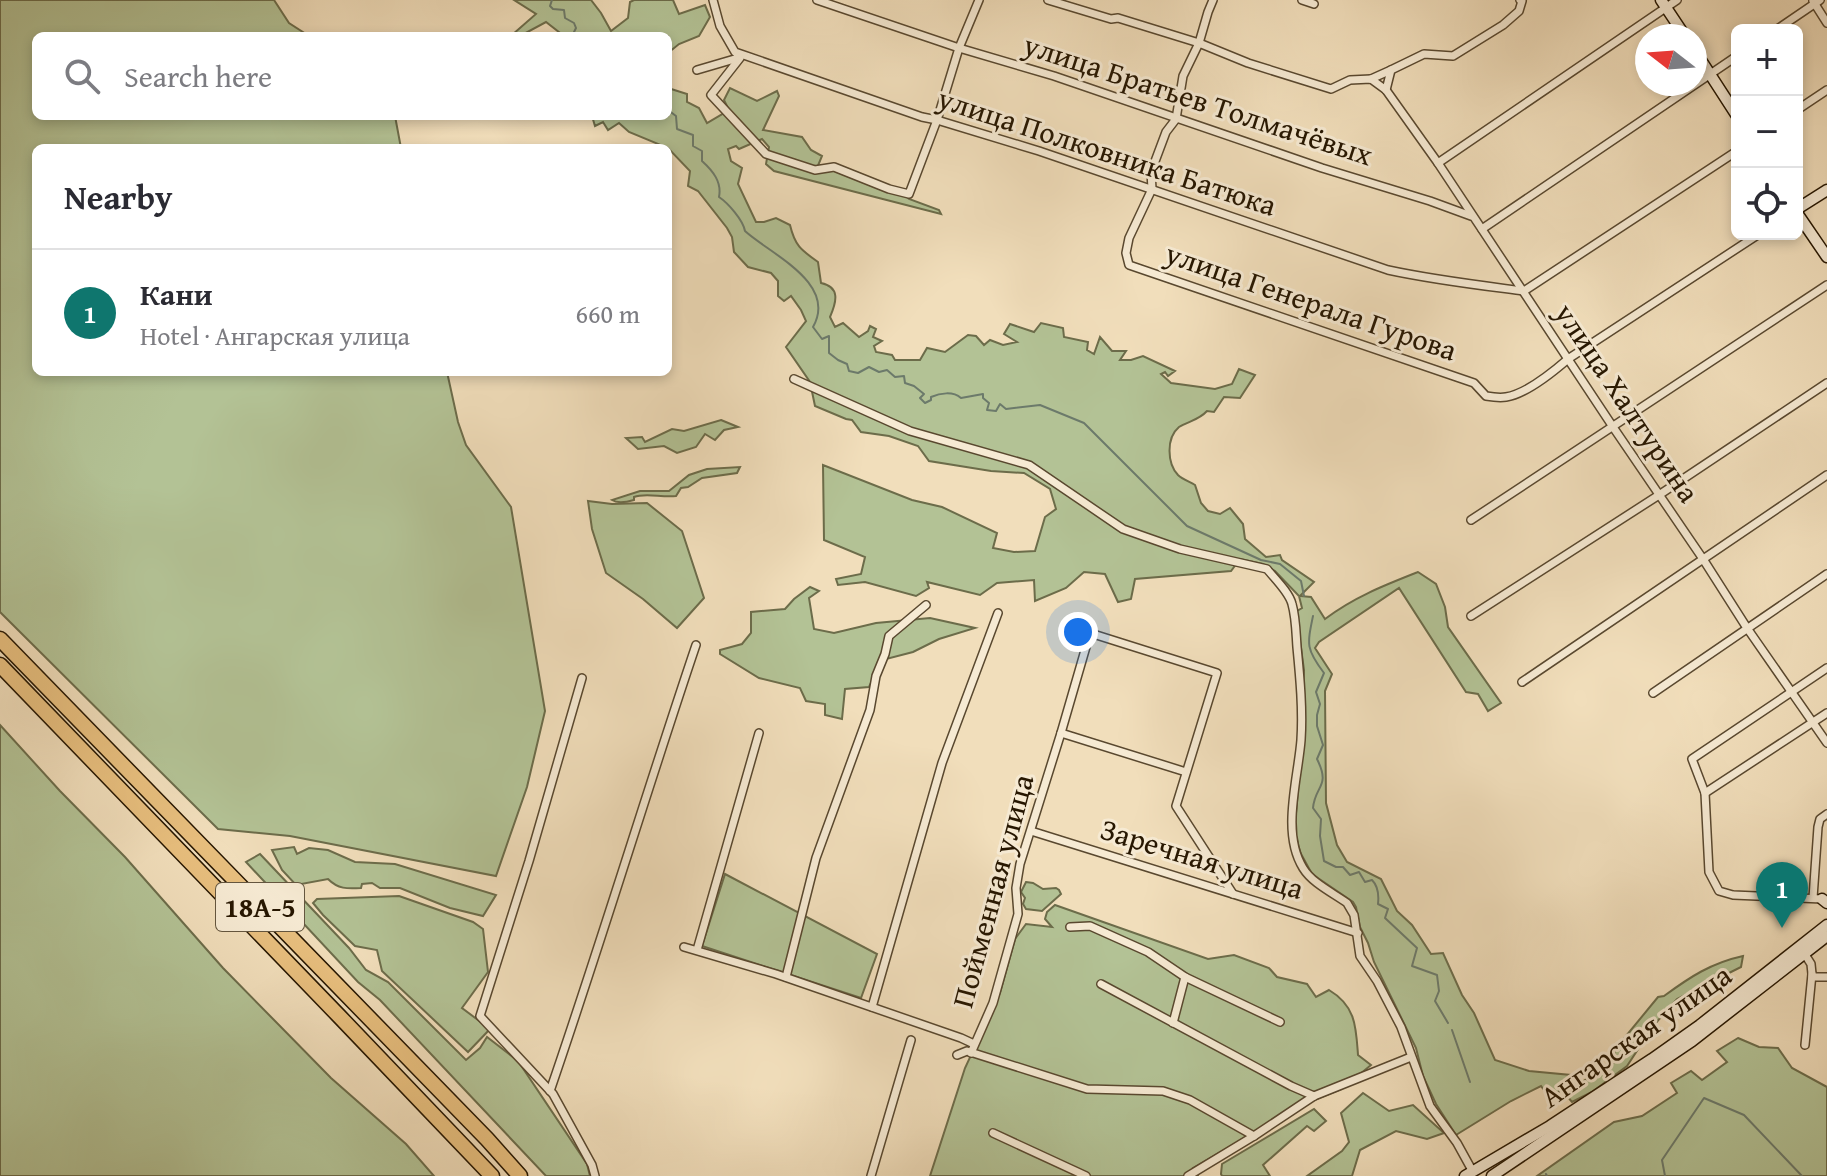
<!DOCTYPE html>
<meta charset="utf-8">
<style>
body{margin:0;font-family:"Gentium Book Plus",serif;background:#f7f7f7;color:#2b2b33}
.controls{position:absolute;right:24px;top:24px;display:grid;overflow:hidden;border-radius:12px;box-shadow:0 4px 12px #0003}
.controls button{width:72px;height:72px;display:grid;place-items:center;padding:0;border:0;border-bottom:2px solid #e1e1e2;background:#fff;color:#2b2b33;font:40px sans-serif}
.compass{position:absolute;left:1635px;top:24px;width:72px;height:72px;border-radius:50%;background:#fff;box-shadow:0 4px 12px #0003;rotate:287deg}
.you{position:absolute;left:1078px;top:632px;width:28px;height:28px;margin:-20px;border:6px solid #fff;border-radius:50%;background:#1a73e8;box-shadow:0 0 0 12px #1a73e833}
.badge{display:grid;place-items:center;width:52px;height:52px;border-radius:50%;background:#0f766e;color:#fff;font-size:26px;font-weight:700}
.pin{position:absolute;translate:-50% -66px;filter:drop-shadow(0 2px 4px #0008)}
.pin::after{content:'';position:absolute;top:42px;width:28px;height:24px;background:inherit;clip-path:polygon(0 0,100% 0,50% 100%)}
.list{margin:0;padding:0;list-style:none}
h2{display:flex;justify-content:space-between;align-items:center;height:104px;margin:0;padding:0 32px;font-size:34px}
h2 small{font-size:26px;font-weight:400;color:#7c7c81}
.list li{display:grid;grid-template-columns:52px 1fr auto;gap:24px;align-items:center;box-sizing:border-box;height:128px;padding:0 32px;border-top:2px solid #e1e1e2}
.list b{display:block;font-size:30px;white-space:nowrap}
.list p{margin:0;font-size:26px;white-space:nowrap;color:#7c7c81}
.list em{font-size:26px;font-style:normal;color:#7c7c81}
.icon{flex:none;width:44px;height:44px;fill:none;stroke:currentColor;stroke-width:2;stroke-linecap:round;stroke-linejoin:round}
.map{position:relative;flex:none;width:1827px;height:1176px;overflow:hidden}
.search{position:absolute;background:#fff;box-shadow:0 4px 12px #0003;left:32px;top:32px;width:640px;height:88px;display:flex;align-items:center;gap:20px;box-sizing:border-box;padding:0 28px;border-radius:12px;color:#7c7c81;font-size:30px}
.panel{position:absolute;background:#fff;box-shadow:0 4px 12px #0003;left:32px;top:144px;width:640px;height:232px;border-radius:12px}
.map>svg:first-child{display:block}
</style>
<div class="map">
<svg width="1827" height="1176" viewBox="0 0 1827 1176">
<rect width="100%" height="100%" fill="#f1debb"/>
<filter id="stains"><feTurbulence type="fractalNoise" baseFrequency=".0025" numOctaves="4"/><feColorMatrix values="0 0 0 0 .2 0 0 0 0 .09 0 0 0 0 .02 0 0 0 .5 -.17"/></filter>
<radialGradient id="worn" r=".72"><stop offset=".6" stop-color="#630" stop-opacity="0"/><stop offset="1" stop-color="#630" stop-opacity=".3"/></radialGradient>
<g fill="#b3c295" stroke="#6c6c4a" stroke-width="2">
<path d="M0,0H274L289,23L309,36H36V116H395L401,148H36V372H447L458,422L466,445L511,507L545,711L527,787L496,876L290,836L218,829L0,612Z"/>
<path d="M514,0H591L601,13L611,31L628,18L630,2L634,0H673L679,14L705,5L710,17L699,36L679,44L668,53V36H564L546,22L522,35H512L536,14Z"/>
<path d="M668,88L687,94V102L699,108L707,123L729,110L724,100L730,88L757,101L777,91L779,96L763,130L802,137L811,150L822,156L817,168L834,167L901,192L909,199L939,210L941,214L774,171L766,164L769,147L762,139L739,149L736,146L728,149L731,161L742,168L738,184L756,222H764L776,218L790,225C795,246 801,250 818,262L821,283C840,287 837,301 830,317L835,327L843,323L859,337L868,331L870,326L876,329L873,337L882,341L874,346L876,352L892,355L895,360H920L927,348L945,352L968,335L976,336L984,345L990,340L1003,345L1017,342L1004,334L1010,324L1034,332L1041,323L1063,328L1064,337L1088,342L1087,350L1094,354L1100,337L1112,351H1126L1120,360H1131L1143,356L1175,371L1168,376L1165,372L1161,374L1171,383L1215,389L1232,384L1239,369L1255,375L1240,398L1224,397L1214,412L1207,411C1199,420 1189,421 1179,427C1166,438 1167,463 1178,475C1182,479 1190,482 1195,485L1201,503L1208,511L1220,514L1230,508L1243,524L1245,539L1266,557L1280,555L1282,560L1314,582L1300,596L1311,597L1325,619C1354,597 1385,585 1418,572L1436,584L1445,607L1448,627L1501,703L1488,711L1478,694L1466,692L1399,588L1319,642L1315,648L1332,674L1325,691L1326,803L1337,845L1347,862L1381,879L1397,911L1412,925L1431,954L1443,953L1462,995L1474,1013L1495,1060L1529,1071L1571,1075L1572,1084L1580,1083L1615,1062L1614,1047H1617L1658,997L1664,996C1690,977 1711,963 1743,956L1741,967L1677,999L1654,1025L1627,1066L1592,1092L1572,1102L1562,1090L1549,1097L1541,1086L1511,1101L1456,1135L1436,1104L1423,1076L1416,1048L1374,962L1368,943L1360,927L1356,907L1353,902L1312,874L1300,852L1296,836L1295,825L1300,766L1304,670L1297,618V611L1302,608L1299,596L1275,571L1263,564L1240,559L1231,571L1135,579L1131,599L1118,602L1105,574L1084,572L1066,588L1035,601L1034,580L997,583L980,595L927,582L929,588L916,596L865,582L838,585L836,579L861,574L865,557L824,540L823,465L912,500L942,507L997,533L993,548L1014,552L1035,551L1045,517L1056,509L1050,489L1024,473L991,471L929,461L918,446L889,436L861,432L852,420L846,419L815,406L810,382L786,347L806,321L801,310L791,296L784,301L778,296V281L771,273L748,267L734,252L732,237L727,228L698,191L688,186L690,171L668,148L629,132L619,123L608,130L603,122L595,126L592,116H668Z"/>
<path d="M721,420L738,427L724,430L715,440L705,434L696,447L677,453L664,446L638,449L626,438L642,437L645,442L672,429L684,431Z"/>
<path d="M740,467L737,473L702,478L688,487L681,488L676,496C662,498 646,492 634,497V500C627,502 618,504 612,500L640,491H669L689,475L707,469Z"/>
<path d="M588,501L612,504L647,503L682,531L704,598L677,628L643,599L606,573L592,529Z"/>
<path d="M810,587L819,591L809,598L814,629L834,633L876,623L930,618L975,628L939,639L913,652L882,660L869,687L845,689L842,719L825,715V704L806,701L800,688L759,678L720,654V650L742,644L751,633V612L785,609L794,599Z"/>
<path d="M0,725L60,791L125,857L223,968L331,1078L406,1144L434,1176H0Z"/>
<path d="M294,847L297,854L309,848L328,850L355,862L395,864L496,895L483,916L450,908L400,888H380L372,883L362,884L361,888C347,889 338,889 328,879L296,885L282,870L272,850Z"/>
<path d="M260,854L349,948L366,970L388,982L466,1060L480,1048L487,1037L518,1061L587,1164L590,1176H546L380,1000L358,982L246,862Z"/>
<path d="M725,874L877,954L861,998L702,946Z"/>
<path d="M1026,882L1033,883L1043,889L1056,888L1059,890L1061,894L1042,911L1026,909L1023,904L1025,898L1021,892Z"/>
<path d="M399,896L473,922L483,929L488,972L462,1008L490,1029L468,1052L382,971L377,950L355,946L323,915L313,903L317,899Z"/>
<path d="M1055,905L1208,959L1234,955L1269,968L1277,977L1307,984L1316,997L1329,990C1356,1006 1356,1027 1358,1055L1371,1065L1342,1089L1299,1106L1193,1168L1198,1176H930L965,1068L1000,993L1015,939L1026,924L1052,927L1045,919L1047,912Z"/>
<path d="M1738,1038L1759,1047L1778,1048L1792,1068L1827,1087V1176H1537L1614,1122L1642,1116L1677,1093L1671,1083L1691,1071L1702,1080L1727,1062L1717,1051Z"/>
<path d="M1363,1093L1389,1111L1413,1105L1444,1133L1427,1139L1396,1131L1360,1150L1352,1176H1307L1342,1151L1349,1142L1341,1113Z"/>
<path d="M1314,1109L1326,1121L1314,1131L1307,1126L1263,1165L1270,1176H1222L1221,1174L1222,1164Z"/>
</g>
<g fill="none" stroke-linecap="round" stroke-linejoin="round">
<g stroke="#6c7a6b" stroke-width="2">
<path d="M552,0L550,6L553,9L564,10L565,18L574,23L576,28L574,32L577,36"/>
<path d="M668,110L676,116L677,129L693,135V146L702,151V161C713,171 722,182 719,197C728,203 743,220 745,231C770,254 838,283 813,327L822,339L829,336V353L838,360L847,364L849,371L858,373L869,367L879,372L887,370L895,377L904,376L905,383L914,386L924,394L920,398L925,403L931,400V397C940,393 953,391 961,398L983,394V398L989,403L987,410L996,411L1000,404L1006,409L1040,405L1084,423L1187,526L1261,560L1280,564L1301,581L1304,596"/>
<path d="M1313,616C1307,645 1306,649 1324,673L1316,692L1320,704L1317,715V726L1323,745L1317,759C1331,787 1315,785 1313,808L1321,819L1320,836L1324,861L1336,867H1343L1350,875L1359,872L1365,882L1372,880C1378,886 1379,895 1378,904L1388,909L1385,918L1417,948L1412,966L1437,975L1439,991L1435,1001L1448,1023"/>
<path d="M1452,1030L1470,1082"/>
<path d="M1546,1174L1547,1176"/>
<path d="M1665,1176L1662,1160L1704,1098L1744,1115L1802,1176"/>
</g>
<defs>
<g id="street">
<path d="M713,0L720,26L735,52L922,117L937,120L1039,151L1388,270C1434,280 1478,285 1524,291"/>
<path d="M817,0L959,48L1054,76L1322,168L1430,201L1471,216"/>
<path d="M1048,0L1111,19L1118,18L1199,43L1248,63L1331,89L1350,80L1371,79L1386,90L1438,163L1613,427L1703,559L1747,628L1827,743"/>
<path d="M1213,0L1208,12L1199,43L1183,76L1176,119L1166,132L1151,172L1152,189L1129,238L1126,253L1129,265L1474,383L1486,396C1492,397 1500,398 1506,397C1526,394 1553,372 1568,359L1759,234"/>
<path d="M1302,0L1314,4"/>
<path d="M1813,1L1827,23"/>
<path d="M1776,30L1820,0"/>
<path d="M737,54L740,58L711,95L766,154L815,170L834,167L889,189L909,194L937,120L959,48L979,0"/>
<path d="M697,70L738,58"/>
<path d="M1371,79L1391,70"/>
<path d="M1386,90L1391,70L1424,54L1453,56L1503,25L1519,11L1522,1L1520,0"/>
<path d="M1797,110L1827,90"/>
<path d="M1438,163L1677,0"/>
<path d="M1482,229L1737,56"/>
<path d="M1524,291L1737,151"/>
<path d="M794,379L910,431L1029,465L1123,529L1180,549L1267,569C1275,579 1289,592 1292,604C1296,618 1296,634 1297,647C1300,678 1303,710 1301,740C1298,779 1281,833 1303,868C1312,883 1333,893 1347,903L1354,915L1360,956L1377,981L1401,1027L1430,1106L1457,1143L1473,1172"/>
<path d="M1471,520L1827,285"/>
<path d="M1471,616L1659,495L1827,383"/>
<path d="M582,678L529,861L480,1016L553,1094L592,1165L595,1176"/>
<path d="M1522,682L1827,475"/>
<path d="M1653,693L1827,574"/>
<path d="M1061,733L1186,772"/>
<path d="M1705,793L1827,713"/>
<path d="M1031,831L1358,933"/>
<path d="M1813,898L1818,827L1820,819L1827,814"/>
<path d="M1822,899L1733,895L1719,891L1709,872L1705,793L1692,759L1827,668"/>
<path d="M1070,927L1090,926L1148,952L1185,977L1280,1022"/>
<path d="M684,947L776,974L961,1038L974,1044"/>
<path d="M697,950L759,733"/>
<path d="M1804,953L1811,964L1812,974L1805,1045"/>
<path d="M1812,974V977H1827"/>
<path d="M786,977L816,858L870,710L876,676L885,654L889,636L926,605"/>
<path d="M1101,984L1291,1086L1314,1096"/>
<path d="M872,1007L942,763L998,613"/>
<path d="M1173,1023L1185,977"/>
<path d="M971,1053L993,1003L1018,914L1016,888L1020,864L1061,733L1090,633L1217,673L1176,806L1233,894"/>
<path d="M957,1055L967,1051L1087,1089L1163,1091L1190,1100L1254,1136"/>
<path d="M550,1091C601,943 646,793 696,645"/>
<path d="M993,1133L1086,1176"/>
<path d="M871,1176L911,1040"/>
<path d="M1188,1176L1254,1136L1314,1096L1411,1057"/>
</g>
<g id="secondary">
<path d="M1661,0L1685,36"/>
<path d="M1695,51L1737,116"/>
<path d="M1797,209L1827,190"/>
<path d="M1797,213L1827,257"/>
<path d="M1822,899L1827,903"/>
<path d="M1465,1176L1550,1126L1652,1059L1700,1025L1827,925"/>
<path d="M1492,1176L1692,1041L1827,936"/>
</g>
<g id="highway">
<path d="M0,639L487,1139L520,1176"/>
<path d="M0,665L339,1016L492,1176"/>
</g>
</defs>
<use href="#street" stroke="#59482f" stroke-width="10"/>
<use href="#secondary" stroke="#261600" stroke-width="13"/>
<use href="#highway" stroke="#261600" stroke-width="17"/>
<use href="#street" stroke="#f6ead3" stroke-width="7"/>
<use href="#secondary" stroke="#f6ead3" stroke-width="10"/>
<use href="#highway" stroke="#e8bf7e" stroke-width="14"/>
</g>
<g text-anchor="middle" stroke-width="6" stroke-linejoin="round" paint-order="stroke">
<rect fill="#f6ead3" stroke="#64563f" stroke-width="2" x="216" y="883" width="88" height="48" rx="6"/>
<g font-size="28" font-weight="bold" fill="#261600">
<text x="260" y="917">18А-5</text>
</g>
<g font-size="30" fill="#261600" stroke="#f6ead3">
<text transform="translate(1198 100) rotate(18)" y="10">улица Братьев Толмачёвых</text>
<text transform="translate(1107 152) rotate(18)" y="10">улица Полковника Батюка</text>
<text transform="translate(1311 302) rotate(19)" y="10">улица Генерала Гурова</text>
<text transform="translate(1627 403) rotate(56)" y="10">улица Халтурина</text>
<text transform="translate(1202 859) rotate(17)" y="10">Заречная улица</text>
<text transform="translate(993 891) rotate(-75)" y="10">Пойменная улица</text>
<text transform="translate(1636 1036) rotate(-35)" y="10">Ангарская улица</text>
</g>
</g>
<rect width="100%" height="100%" filter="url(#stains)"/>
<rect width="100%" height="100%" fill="url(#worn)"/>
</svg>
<div class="controls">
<button>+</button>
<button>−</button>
<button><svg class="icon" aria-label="locate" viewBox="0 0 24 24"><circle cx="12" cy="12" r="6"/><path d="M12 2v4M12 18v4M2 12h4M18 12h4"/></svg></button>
</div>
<svg class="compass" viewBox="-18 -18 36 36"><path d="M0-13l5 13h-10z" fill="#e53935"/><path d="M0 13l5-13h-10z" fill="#7c7c81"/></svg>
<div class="you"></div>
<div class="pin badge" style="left:1782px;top:928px">1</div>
<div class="search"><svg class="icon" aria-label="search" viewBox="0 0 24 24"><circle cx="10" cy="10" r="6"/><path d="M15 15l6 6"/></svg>Search here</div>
<section class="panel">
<h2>Nearby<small></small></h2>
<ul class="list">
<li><span class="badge">1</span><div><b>Кани</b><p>Hotel · Ангарская улица</p></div><em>660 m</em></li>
</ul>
</section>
</div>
